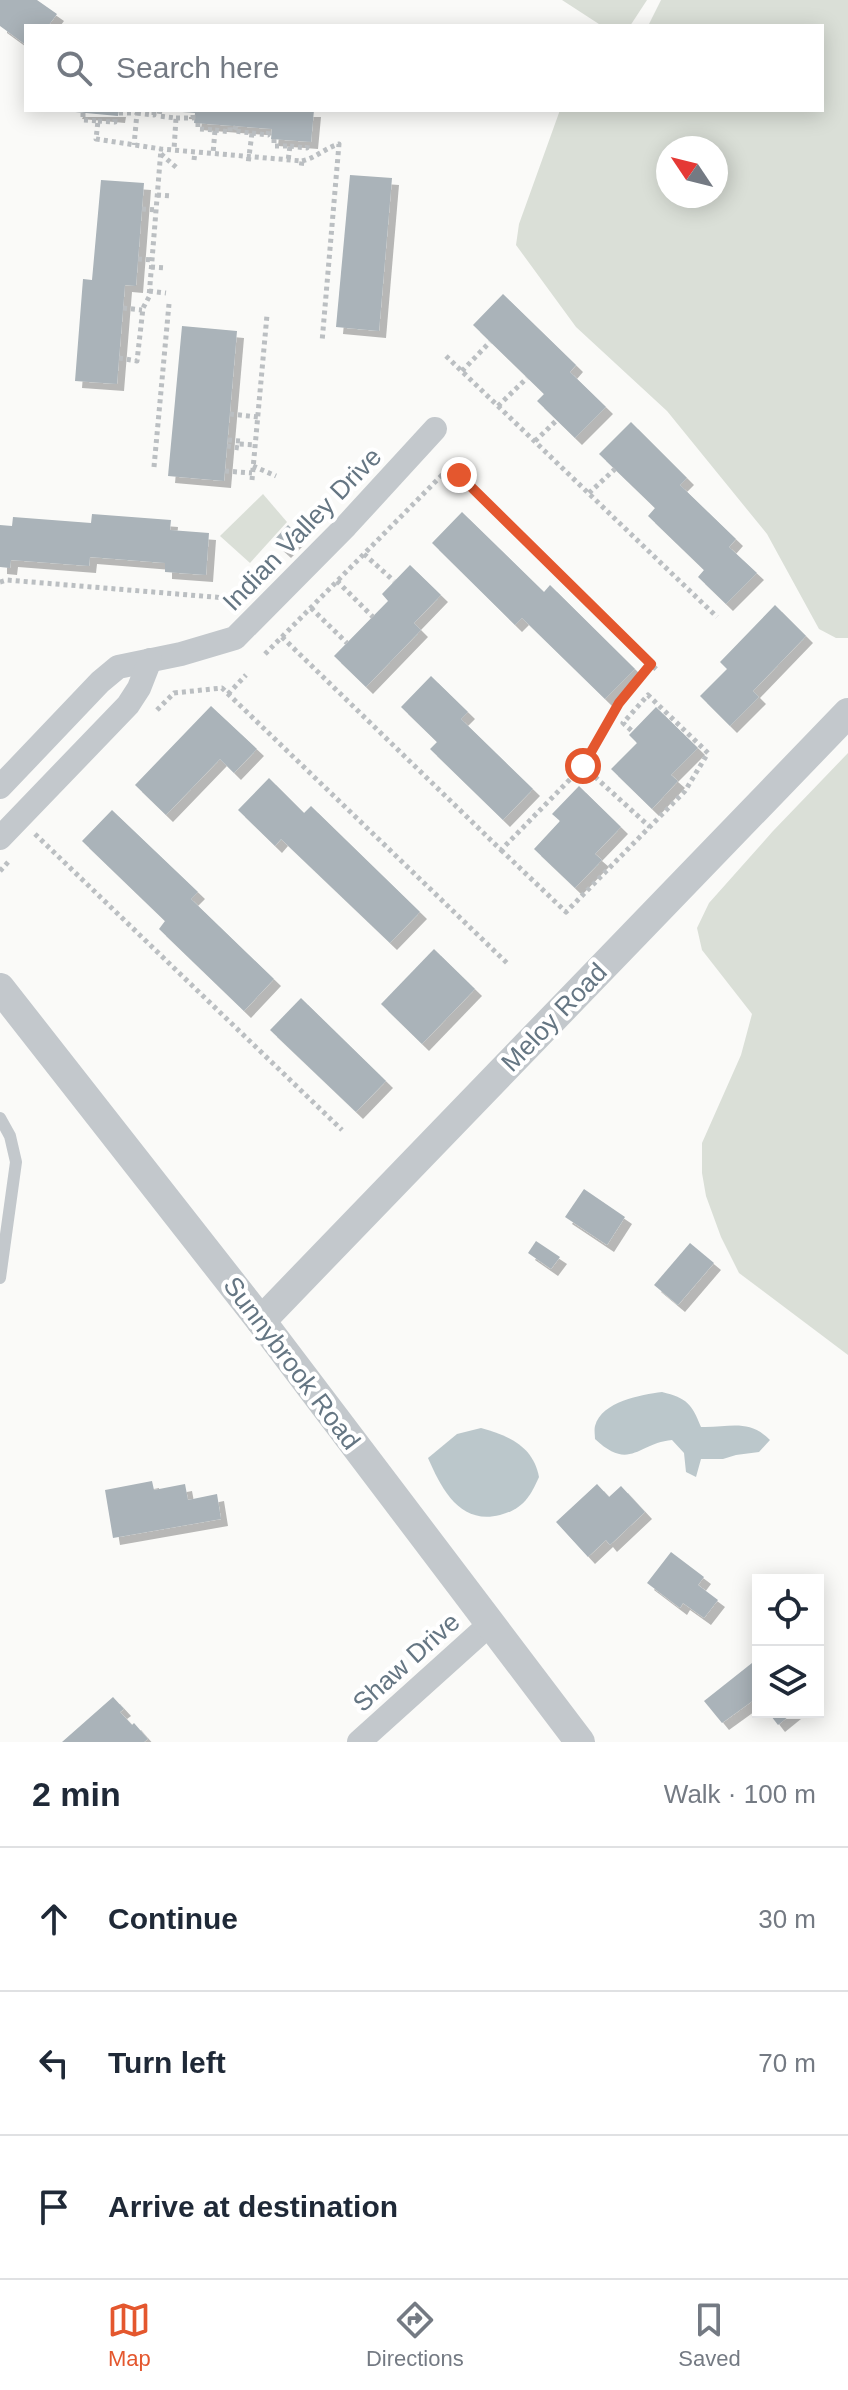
<!DOCTYPE html>
<meta charset="utf-8">
<style>
body{margin:0;font-family:Helvetica,sans-serif;background:#f2f2f3;color:#1f2937}
.controls{position:absolute;right:24px;bottom:24px;display:grid;overflow:hidden;border-radius:0px;box-shadow:0 4px 20px #0003}
.controls button{width:72px;height:72px;display:grid;place-items:center;padding:0;border:0;border-bottom:2px solid #e0e1e3;background:#fff;color:#1f2937;font:40px sans-serif}
.compass{position:absolute;left:656px;top:136px;width:72px;height:72px;border-radius:50%;background:#fff;box-shadow:0 4px 20px #0003;rotate:305deg}
.stop{position:absolute;width:24px;height:24px;margin:-18px;border:6px solid #e4572e;border-radius:50%;background:#fff}
.stop.end{background:#e4572e;border-color:#fff;box-shadow:0 2px 8px #0008}
.list{margin:0;padding:0;list-style:none}
h2{display:flex;justify-content:space-between;align-items:center;height:104px;margin:0;padding:0 32px;font-size:34px}
h2 small{font-size:26px;font-weight:400;color:#747a83}
.list li{display:grid;grid-template-columns:52px 1fr auto;gap:24px;align-items:center;box-sizing:border-box;height:144px;padding:0 32px;border-top:2px solid #e0e1e3}
.list b{display:block;font-size:30px;white-space:nowrap}
.list em{font-size:26px;font-style:normal;color:#747a83}
.icon{flex:none;width:44px;height:44px;fill:none;stroke:currentColor;stroke-width:2;stroke-linecap:round;stroke-linejoin:round}
.map{position:relative;flex:none;width:848px;height:1742px;overflow:hidden}
.search{position:absolute;background:#fff;box-shadow:0 4px 20px #0003;left:24px;right:24px;top:24px;height:88px;display:flex;align-items:center;gap:20px;box-sizing:border-box;padding:0 28px;border-radius:0px;color:#747a83;font-size:30px}
.sheet{height:536px;background:#fff}
nav{display:flex;justify-content:space-around;align-items:center;box-sizing:border-box;height:112px;border-top:2px solid #e0e1e3;background:#fff;font-size:22px;color:#747a83}
nav a{display:grid;justify-items:center;gap:4px}
nav .on{color:#e4572e}
.map>svg:first-child{display:block}
</style>
<div class="map">
<svg width="848" height="1742" viewBox="0 0 848 1742">
<defs>
<filter id="shadow"><feDropShadow dx="7" dy="7" stdDeviation="0" flood-color="#0004"/></filter>
</defs>
<rect width="100%" height="100%" fill="#fafaf8"/>
<g fill="#dadfd7" fill-rule="evenodd">
<path d="M562,0H647L630,26H602Z"/>
<path d="M661,0H848V638H836L819,629L767,534L667,411L576,327L516,245L519,224L560,110H822V26H648ZM716,148V196H668V148Z"/>
<path d="M263,494L287,522L250,563L220,536Z"/>
<path d="M848,753V1355L739,1273L721,1237L706,1196L702,1173V1143L741,1055L752,1014L702,950L697,928L709,903L773,831Z"/>
</g>
<g fill="#bbc7cb">
<path d="M662,1392C687,1398 692,1404 701,1427C729,1428 748,1418 770,1440L759,1452L736,1455L723,1459H701L696,1477L686,1472L684,1453L672,1440C638,1443 630,1472 595,1439C595,1435 594,1430 595,1426C602,1401 641,1395 662,1392Z"/>
<path d="M481,1428C509,1436 533,1446 539,1477C530,1497 523,1509 500,1515C460,1525 442,1490 428,1458L457,1434Z"/>
</g>
<g fill="#aab3b9" filter="url(#shadow)">
<path d="M0,0H37L57,14L48,26H26V45L0,26Z"/>
<path d="M76,110H119L118,116L75,112Z"/>
<path d="M182,110H314L311,142L271,139L272,129L194,123L195,113L182,112Z"/>
<path d="M350,175L392,178L379,331L336,327Z"/>
<path d="M101,180L144,183L136,286L125,285L117,384L75,381L83,279L92,280Z"/>
<path d="M503,294L576,365L570,372L606,407L575,438L537,401L544,394L473,325Z"/>
<path d="M182,326L237,331L224,481L168,476Z"/>
<path d="M631,422L687,478L680,485L736,539L729,547L757,573L726,604L698,577L704,570L648,516L655,508L599,454Z"/>
<path d="M462,512L544,592L550,585L635,669L605,699L522,618L515,625L432,543Z"/>
<path d="M92,514L171,520L170,530L209,533L206,575L165,572V563L90,557L89,566L11,560L10,568L0,567V525L12,526L13,517L91,523Z"/>
<path d="M288,525L299,536L284,551L273,541Z"/>
<path d="M410,565L441,595L414,623L421,630L366,687L334,656L388,601L382,594Z"/>
<path d="M775,605L806,636L753,691L759,697L730,726L700,696L727,669L720,662Z"/>
<path d="M431,676L468,712L461,719L533,789L503,820L430,749L437,742L401,707Z"/>
<path d="M211,706L257,749L234,773L220,759L166,815L135,785Z"/>
<path d="M656,707L698,748L671,775L678,781L652,809L611,769L637,743L629,735Z"/>
<path d="M269,778L304,813L311,806L420,912L390,943L281,839L275,846L238,810Z"/>
<path d="M579,786L621,827L595,854L602,860L575,888L534,849L560,821L552,814Z"/>
<path d="M112,810L198,892L191,899L274,979L244,1011L159,929L165,921L82,841Z"/>
<path d="M434,949L475,989L422,1044L381,1004Z"/>
<path d="M301,998L386,1081L356,1112L270,1030Z"/>
<path d="M584,1189L625,1217L607,1245L565,1217Z"/>
<path d="M536,1241L560,1257L551,1269L528,1253Z"/>
<path d="M690,1243L714,1263L678,1305L654,1285Z"/>
<path d="M152,1481L154,1490L185,1484L188,1500L217,1494L221,1519L113,1538L105,1490Z"/>
<path d="M597,1484L609,1497L621,1486L645,1512L610,1545L606,1540L588,1557L556,1522Z"/>
<path d="M671,1552L704,1577L698,1585L718,1600L704,1618L683,1603L680,1608L647,1583Z"/>
<path d="M752,1663L758,1670V1697L722,1723L704,1701Z"/>
<path d="M113,1697L124,1709L120,1712L132,1725L134,1723L148,1739L144,1742H62Z"/>
<path d="M768,1712H794L778,1725Z"/>
</g>
<g fill="none" stroke-linecap="round" stroke-linejoin="round">
<g stroke="#bbbfc2" stroke-width="5" stroke-dasharray="4 4" stroke-linecap="butt">
<path d="M160,110L159,116L176,118L174,150"/>
<path d="M83,113V120L98,121L96,139L161,149L302,161L301,168"/>
<path d="M119,113H137L134,145"/>
<path d="M137,113L154,115V110"/>
<path d="M176,118H193V113"/>
<path d="M98,121L115,122V115"/>
<path d="M198,123V129L215,130L213,154"/>
<path d="M236,126L234,131L252,133L248,164"/>
<path d="M215,130L230,132V125"/>
<path d="M252,133L268,135L269,128"/>
<path d="M274,139V146H290L288,161"/>
<path d="M290,146L307,148L308,141"/>
<path d="M161,154L177,168"/>
<path d="M194,160L195,152"/>
<path d="M302,161C316,158 325,148 339,144L322,342"/>
<path d="M157,195L171,196"/>
<path d="M142,209L156,210"/>
<path d="M138,259L152,260"/>
<path d="M151,267L166,268"/>
<path d="M149,291L166,293"/>
<path d="M123,308L142,310"/>
<path d="M446,356L717,617"/>
<path d="M119,358L137,361L143,308L149,297L161,149"/>
<path d="M462,371L490,342"/>
<path d="M498,406L527,378"/>
<path d="M230,414L258,417"/>
<path d="M228,440L240,441L239,444L255,445"/>
<path d="M535,441L557,420"/>
<path d="M227,446L239,448V444"/>
<path d="M253,466L276,476"/>
<path d="M154,467L169,304"/>
<path d="M225,471L252,473"/>
<path d="M252,480L267,315"/>
<path d="M589,493L615,469"/>
<path d="M364,554L394,581"/>
<path d="M337,581L373,617"/>
<path d="M0,582L7,580L238,599"/>
<path d="M311,608L347,643"/>
<path d="M282,637L501,850L583,766L619,703L651,664"/>
<path d="M265,654L443,474L451,470L657,670"/>
<path d="M228,694L246,675"/>
<path d="M157,710L174,693L222,688L509,965"/>
<path d="M583,766L650,827"/>
<path d="M35,834L342,1130"/>
<path d="M501,850L566,912L685,791L708,753L648,695L623,723L633,732"/>
<path d="M0,871L10,860"/>
</g>
<path stroke="#c3c8cc" stroke-width="12" d="M0,1118L10,1136L16,1162L0,1278"/>
<g stroke="#c3c8cc" stroke-width="24">
<path d="M0,787L100,682L118,667L181,654L235,638L346,526L435,429"/>
<path d="M0,838L128,705L139,688L150,660"/>
<path d="M359,1742L490,1624"/>
</g>
<g stroke="#c3c8cc" stroke-width="30">
<path d="M0,988L261,1321L580,1742"/>
<path d="M261,1321L848,713"/>
</g>
</g>
<g fill="none" stroke-linecap="round" stroke-linejoin="round">
<path stroke="#e4572e" stroke-width="10" d="M459,475L651,664L619,703L583,766"/>
</g>
<g text-anchor="middle" stroke-width="8" stroke-linejoin="round" paint-order="stroke">
<g font-size="26" fill="#657683" stroke="#fff">
<text transform="translate(302 529) rotate(-46)" y="9">Indian Valley Drive</text>
<text transform="translate(554 1017) rotate(-46)" y="9">Meloy Road</text>
<text transform="translate(292 1363) rotate(53)" y="9">Sunnybrook Road</text>
<text transform="translate(406 1662) rotate(-42)" y="9">Shaw Drive</text>
</g>
</g>
</svg>
<div class="controls">
<button><svg class="icon" aria-label="locate" viewBox="0 0 24 24"><circle cx="12" cy="12" r="6"/><path d="M12 2v4M12 18v4M2 12h4M18 12h4"/></svg></button>
<button><svg class="icon" aria-label="layers" viewBox="0 0 24 24"><path d="M12 4l9 5-9 5-9-5zM3 14l9 5 9-5"/></svg></button>
</div>
<svg class="compass" viewBox="-18 -18 36 36"><path d="M0-13l5 13h-10z" fill="#e53935"/><path d="M0 13l5-13h-10z" fill="#747a83"/></svg>
<div class="stop" style="left:583px;top:766px"></div>
<div class="stop end" style="left:459px;top:475px"></div>
<div class="search"><svg class="icon" aria-label="search" viewBox="0 0 24 24"><circle cx="10" cy="10" r="6"/><path d="M15 15l6 6"/></svg>Search here</div>
</div>
<section class="sheet">
<h2>2 min<small>Walk · 100 m</small></h2>
<ul class="list">
<li><svg class="icon" aria-label="ahead" viewBox="0 0 24 24"><path d="M12 20V5M6 11l6-6 6 6"/></svg><div><b>Continue</b></div><em>30 m</em></li>
<li><svg class="icon" aria-label="left" viewBox="0 0 24 24"><path d="M17 20v-9H6M10 6l-5 5 5 5"/></svg><div><b>Turn left</b></div><em>70 m</em></li>
<li><svg class="icon" aria-label="arrive" viewBox="0 0 24 24"><path d="M6 21V4h12l-3 4 3 4H6"/></svg><div><b>Arrive at destination</b></div></li>
</ul>
</section>
<nav>
<a class="on"><svg class="icon" aria-label="map" viewBox="0 0 24 24"><path d="M3 6l6-2 6 2 6-2v14l-6 2-6-2-6 2zM9 4v14M15 6v14"/></svg>Map</a>
<a><svg class="icon" aria-label="directions" viewBox="0 0 24 24"><path d="M12 3l9 9-9 9-9-9zM9 14v-3h6M13 9l2 2-2 2"/></svg>Directions</a>
<a><svg class="icon" aria-label="saved" viewBox="0 0 24 24"><path d="M7 4h10v16l-5-4-5 4z"/></svg>Saved</a>
</nav>
